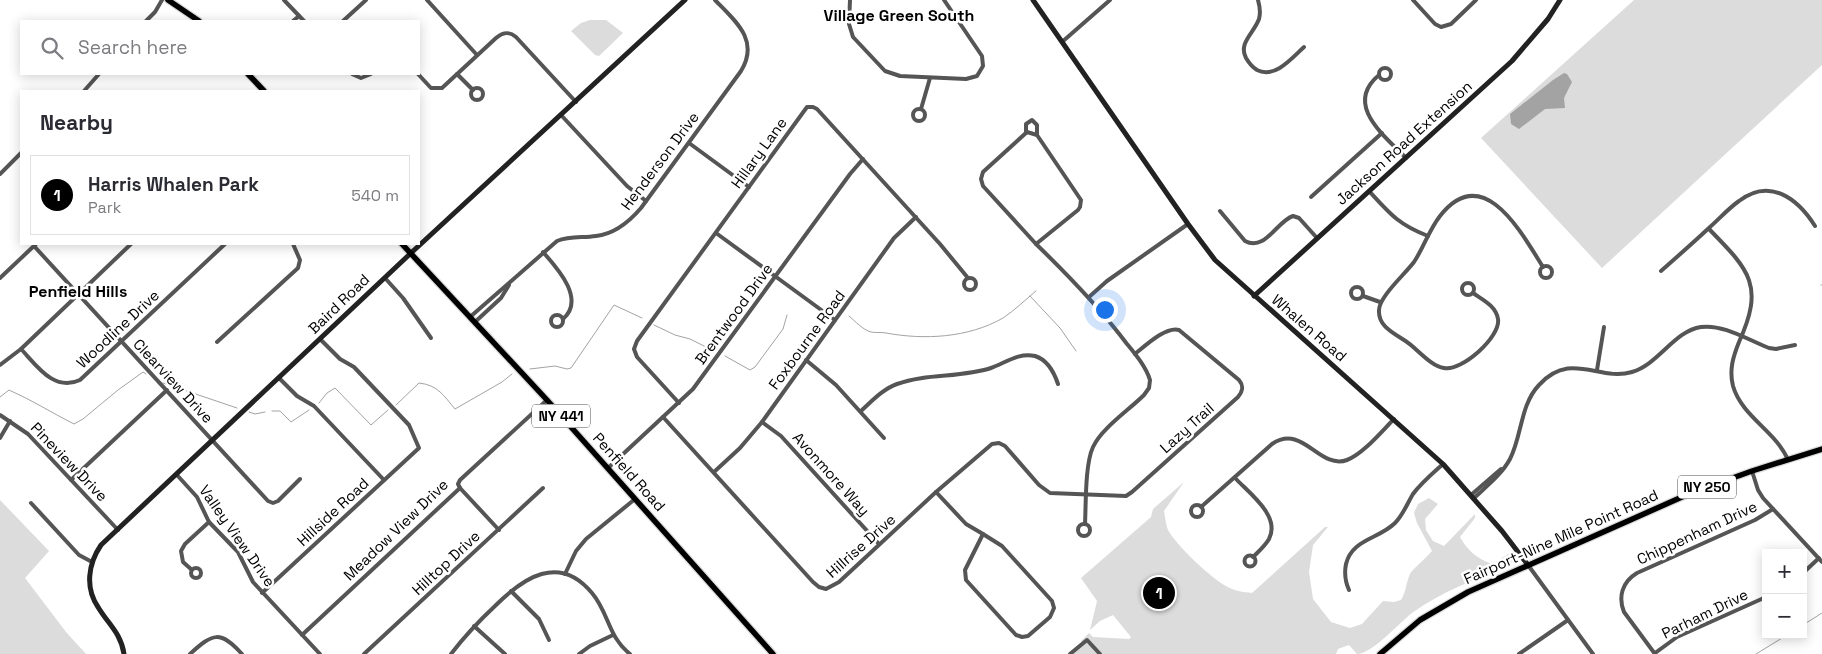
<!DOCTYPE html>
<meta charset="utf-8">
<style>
body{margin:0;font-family:"Space Grotesk",sans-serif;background:#f7f7f7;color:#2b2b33}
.controls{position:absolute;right:15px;bottom:15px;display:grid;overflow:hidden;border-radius:0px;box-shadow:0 2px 12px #0003}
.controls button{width:45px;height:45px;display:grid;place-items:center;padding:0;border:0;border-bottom:1px solid #e1e1e2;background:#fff;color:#2b2b33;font:25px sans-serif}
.you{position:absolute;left:1104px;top:309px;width:18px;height:18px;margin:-12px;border:4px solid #fff;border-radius:50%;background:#1a73e8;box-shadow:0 0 0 8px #1a73e833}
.badge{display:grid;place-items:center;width:32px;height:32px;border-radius:50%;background:#000;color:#fff;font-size:16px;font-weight:700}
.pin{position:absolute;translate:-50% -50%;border:2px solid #fff;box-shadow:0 1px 5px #0006}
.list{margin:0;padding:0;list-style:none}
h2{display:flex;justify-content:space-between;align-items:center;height:65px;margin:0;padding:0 20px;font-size:21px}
h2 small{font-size:16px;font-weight:400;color:#7c7c81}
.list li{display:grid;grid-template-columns:32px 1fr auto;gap:15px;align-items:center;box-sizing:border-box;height:80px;margin:0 10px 10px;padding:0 10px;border:1px solid #e1e1e2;border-radius:0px}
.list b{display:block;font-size:19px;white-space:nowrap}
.list p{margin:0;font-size:16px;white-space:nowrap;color:#7c7c81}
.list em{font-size:16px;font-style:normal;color:#7c7c81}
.icon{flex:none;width:28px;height:28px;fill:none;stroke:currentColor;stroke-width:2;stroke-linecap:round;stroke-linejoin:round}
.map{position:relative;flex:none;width:1822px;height:654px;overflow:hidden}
.search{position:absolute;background:#fff;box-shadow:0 2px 12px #0003;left:20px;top:20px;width:400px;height:55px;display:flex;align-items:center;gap:12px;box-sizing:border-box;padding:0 18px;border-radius:0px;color:#7c7c81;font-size:19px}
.panel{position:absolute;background:#fff;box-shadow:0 2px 12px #0003;left:20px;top:90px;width:400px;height:155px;border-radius:0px}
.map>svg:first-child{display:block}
</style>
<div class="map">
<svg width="1822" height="654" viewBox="0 0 1822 654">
<rect width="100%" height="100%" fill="#fff"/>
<g fill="#dcdcdc">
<path d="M1634,0H1822V65L1602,268L1481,138Z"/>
<path d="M590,20H606L623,33L599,56L595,55L571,31L581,23Z"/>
<path d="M1184,482L1164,511C1165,517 1166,525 1168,530C1176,545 1211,578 1226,586C1234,591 1243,592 1252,593L1325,527H1328L1313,545L1309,572L1313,599L1331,622L1350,628L1362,624L1383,601L1394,602L1401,600C1406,592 1406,583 1410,574C1411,571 1428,556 1432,551L1417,523L1414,513L1418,504L1429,498L1438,504L1425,519L1426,530L1433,541L1444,546L1475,514V518L1460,537C1468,551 1476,558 1492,564L1510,553L1513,557L1511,564C1477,579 1442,591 1412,613C1399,623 1372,654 1357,654L1349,645L1338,649L1336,654H1073L1083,644L1081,641L1089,633L1093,637L1129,639L1131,637L1113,615L1100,621L1090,630L1097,601L1081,578L1151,517L1153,509Z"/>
<path d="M0,500L49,551L25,578L66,632L86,654H0Z"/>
</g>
<path fill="#a3a3a3" d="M1564,73L1567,74L1572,82L1564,98L1565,108L1545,109L1519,129L1511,124L1510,114L1553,80Z"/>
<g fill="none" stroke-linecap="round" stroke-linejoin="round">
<g stroke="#a3a3a3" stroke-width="1">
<path d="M1821,285H1822"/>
<path d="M1030,296L1060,328L1076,351"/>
<path d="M849,316C855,321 863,330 871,332C875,333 881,332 886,333C924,340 968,338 1003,318C1015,310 1025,300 1036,291"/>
<path d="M654,325L675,335L690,339L712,350"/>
<path d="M725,356L750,370L755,367L783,329L787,315"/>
<path d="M530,369L555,366L567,369L571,368L614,305L642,318"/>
<path d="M163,383L237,408"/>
<path d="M0,397L9,390C32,400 52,413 74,424L83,419L118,390L143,372L146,374"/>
<path d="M319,403L327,393L335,388L371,425L388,410"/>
<path d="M396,405L419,383C438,385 444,396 455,409L502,382L512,374"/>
<path d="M272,411H280L291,422L309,410"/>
<path d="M249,412L255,414L265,412"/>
<path d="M1803,625L1822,613"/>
<path d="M1756,654L1787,635"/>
</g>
<defs>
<g id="primary">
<path d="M168,0L199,21"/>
<path d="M248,74L264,91"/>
<path d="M402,244L547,400L773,654"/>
<path d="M1380,654L1420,620L1468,592L1691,493L1752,471L1822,449"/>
</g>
</defs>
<use href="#primary" stroke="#dbdbdb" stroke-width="8"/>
<g stroke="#555" stroke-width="4">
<path d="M284,0L304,21"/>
<path d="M427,0L477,55"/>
<path d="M850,0L849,24L853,37L885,71L900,76L966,79L977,76L983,66L982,56L944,0"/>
<path d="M1258,0C1260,7 1261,12 1259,19C1254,33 1238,43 1246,58C1249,63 1252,67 1257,70C1275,79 1292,58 1304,47"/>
<path d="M1413,0L1435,24L1441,27L1451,24L1476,0"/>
<path d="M146,21L155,12L162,0"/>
<path d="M293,21L299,16"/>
<path d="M343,21L366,0"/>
<path d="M1062,42L1110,0"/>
<circle cx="1385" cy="74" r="6"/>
<path d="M352,74L361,78L371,74"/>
<path d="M418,74L431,88H442L496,38C503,32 509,31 516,37L576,102"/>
<path d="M457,74L473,90"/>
<path d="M1379,75C1343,105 1385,136 1406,158"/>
<circle cx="477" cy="94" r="6"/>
<path d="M84,91L99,74"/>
<circle cx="919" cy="115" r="6"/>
<path d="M921,109L930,78"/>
<path d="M561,115L627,186L646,201"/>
<path d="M1027,132L1037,135L1081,200L1080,207L1078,210L1036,244L983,186L981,179L983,172Z"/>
<path d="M1026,133V124L1032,120L1037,125V135"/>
<path d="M689,143L749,187"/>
<path d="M0,174L21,153"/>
<path d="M1369,191C1390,214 1399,225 1428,236"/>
<path d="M1311,197L1382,133"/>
<path d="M1220,211L1245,241C1265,252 1277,221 1293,216L1299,218L1317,238"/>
<path d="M1709,229C1749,270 1765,285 1739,342C1733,357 1729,370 1733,386C1742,417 1776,431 1788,460"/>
<path d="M716,233L835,320"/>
<path d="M1036,244C1069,276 1100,308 1127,344C1136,355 1146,367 1150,380L1149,388L1144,395C1129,410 1102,428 1093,447C1085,464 1086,504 1085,524"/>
<path d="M34,246L268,501L273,503L278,501L300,479"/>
<path d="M543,252C557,268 586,299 563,319"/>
<circle cx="1546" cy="272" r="6"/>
<path d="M1661,271C1678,256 1694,242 1710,227C1720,218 1729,208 1739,201C1770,177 1798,199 1815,226"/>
<circle cx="970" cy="284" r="6"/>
<path d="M0,278L36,244"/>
<path d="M385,278L403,298L431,338"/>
<circle cx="1468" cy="289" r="6"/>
<circle cx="1357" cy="293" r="6"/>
<path d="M1473,293C1483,300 1496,306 1498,319C1501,337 1461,372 1444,368C1430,366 1416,347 1404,340C1393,333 1378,326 1379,310C1379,297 1405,274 1414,262C1424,247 1429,230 1440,216C1483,161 1521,232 1543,267"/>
<path d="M1363,296L1380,302"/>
<path d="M1089,297L1107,281L1188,224"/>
<circle cx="557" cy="321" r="6"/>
<path d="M470,317L557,241C570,236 582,238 596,236C615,234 629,222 641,208L741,71C760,40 735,21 715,0"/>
<path d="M475,322L501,298L509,285"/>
<path d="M217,342L298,268L300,260L293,244"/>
<path d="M21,349C37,366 54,392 80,380L225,244"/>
<path d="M806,360L836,385L884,438"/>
<path d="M0,365L21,349L131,244"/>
<path d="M1597,370L1604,327"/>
<path d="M279,378L297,396L314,406L384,480"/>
<path d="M679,403L637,357L634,349L637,341L807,107H813L817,109L940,244L968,278"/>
<path d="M861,411C872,401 883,389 897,384C927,373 961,378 991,368C1005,363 1019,352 1035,356C1048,360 1054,372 1058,384"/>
<path d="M0,415L28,434L118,530"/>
<path d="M663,417L813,582L819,587L826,589L839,582L936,492L992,444L999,443L1005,446L1039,485L1050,493L1126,496L1132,492L1238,397C1243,391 1244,386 1239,380L1179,330C1166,326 1145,346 1135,354"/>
<path d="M762,422L781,436L879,544"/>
<path d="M0,438L10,421"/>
<path d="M608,468L693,389L850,174L863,159"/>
<path d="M1752,471L1758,490L1763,498L1822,562"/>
<path d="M714,472L740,448L762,422L894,238L916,217"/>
<path d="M177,475L197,497L209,522L238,552L253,582L320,654"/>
<path d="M1235,478C1249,493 1281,516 1269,539C1265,546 1259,551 1253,557"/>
<path d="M71,480L167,390"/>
<path d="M460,488L458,484L460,480L547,400"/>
<path d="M460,488L499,530"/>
<path d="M936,492L966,524L983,534"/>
<path d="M1471,495L1501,469"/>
<path d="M1474,498C1487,486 1502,474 1510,459C1522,436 1520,405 1539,385C1571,350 1599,382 1632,372C1659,364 1674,331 1701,327C1724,324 1748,340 1769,348L1776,349L1795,345"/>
<path d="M31,503L79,555L92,562"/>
<circle cx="1197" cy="511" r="6"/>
<path d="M1201,507L1272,444C1303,423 1319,470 1347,460C1363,454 1382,431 1394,419"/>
<circle cx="1084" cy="530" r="6"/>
<path d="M983,534L1002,546L1052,601L1054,608L1050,617L1028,636L1022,637L1016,635L966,580L965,570Z"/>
<circle cx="1250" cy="561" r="5.5"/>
<path d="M1528,565L1593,654"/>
<circle cx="196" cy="573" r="5"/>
<path d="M192,570L183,562L181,551L185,544L209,522"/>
<path d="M1803,573L1819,558"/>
<path d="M565,574L576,551L586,539L635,499"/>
<path d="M1349,590C1345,581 1344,574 1346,564C1352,539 1379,539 1395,523C1403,515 1407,504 1413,494C1421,483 1433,473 1443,464"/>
<path d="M511,591L539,619L549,640"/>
<path d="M262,593L419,448L409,425L354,367L340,359L320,339"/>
<path d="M474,626L505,654"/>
<path d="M302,635L460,488"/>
<path d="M1655,653L1677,637L1766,597"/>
<path d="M190,654C213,633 220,630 242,654"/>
<path d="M364,654L543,488"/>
<path d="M451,654C464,637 479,621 495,606C523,578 559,553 592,593C609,613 608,637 630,654"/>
<path d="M579,654L590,646L613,635"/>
<path d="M1070,654L1087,640L1100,654"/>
<path d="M1519,654L1568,620"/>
<path d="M1655,654L1624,612C1618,597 1622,582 1637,573L1755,520L1773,509"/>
</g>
<g stroke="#222" stroke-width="5">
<path d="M1033,0L1188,224L1215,260L1443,464L1502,531L1528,565"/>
<path d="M1254,296L1512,61L1548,19L1560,0"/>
<path d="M124,654C121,633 108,624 98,607C85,588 88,564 101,545L411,253L685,0"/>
</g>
<use href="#primary" stroke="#000" stroke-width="5.5"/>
</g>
<g text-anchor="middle" stroke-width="5" stroke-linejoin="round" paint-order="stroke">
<g fill="#fff" stroke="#4c4c4c" stroke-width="1">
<rect x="532" y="404.5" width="58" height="23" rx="4"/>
<rect x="1678" y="475.5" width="58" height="23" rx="4"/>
</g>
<g font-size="14" font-weight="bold" fill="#000">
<text x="561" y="421">NY 441</text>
<text x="1707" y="492">NY 250</text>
</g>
<g font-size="15" fill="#000" stroke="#fff">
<text transform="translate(1404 143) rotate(-42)" y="5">Jackson Road Extension</text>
<text transform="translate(759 153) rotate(-54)" y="5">Hillary Lane</text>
<text transform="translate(660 161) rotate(-53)" y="5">Henderson Drive</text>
<text transform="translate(339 304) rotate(-44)" y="5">Baird Road</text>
<text transform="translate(734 314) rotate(-54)" y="5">Brentwood Drive</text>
<text transform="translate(1309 328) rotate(41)" y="5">Whalen Road</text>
<text transform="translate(118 329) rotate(-43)" y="5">Woodline Drive</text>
<text transform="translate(807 340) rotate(-54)" y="5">Foxbourne Road</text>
<text transform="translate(173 381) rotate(47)" y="5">Clearview Drive</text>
<text transform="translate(1187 428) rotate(-42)" y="5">Lazy Trail</text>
<text transform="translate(69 462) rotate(46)" y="5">Pineview Drive</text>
<text transform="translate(629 472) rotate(48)" y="5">Penfield Road</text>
<text transform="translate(831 474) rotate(48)" y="5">Avonmore Way</text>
<text transform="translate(333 512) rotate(-43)" y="5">Hillside Road</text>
<text transform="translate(396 530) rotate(-44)" y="5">Meadow View Drive</text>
<text transform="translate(1697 533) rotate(-25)" y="5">Chippenham Drive</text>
<text transform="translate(237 536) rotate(55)" y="5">Valley View Drive</text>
<text transform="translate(1561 537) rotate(-24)" y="5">Fairport-Nine Mile Point Road</text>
<text transform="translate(861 546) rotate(-42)" y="5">Hillrise Drive</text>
<text transform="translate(446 563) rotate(-43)" y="5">Hilltop Drive</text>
<text transform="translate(1705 614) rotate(-26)" y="5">Parham Drive</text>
</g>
<g font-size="16" font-weight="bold" fill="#000" stroke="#fff">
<text x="899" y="21">Village Green South</text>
<text x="78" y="297">Penfield Hills</text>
</g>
</g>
</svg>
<div class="controls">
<button>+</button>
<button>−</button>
</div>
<div class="you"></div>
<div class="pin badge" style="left:1159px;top:593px">1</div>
<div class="search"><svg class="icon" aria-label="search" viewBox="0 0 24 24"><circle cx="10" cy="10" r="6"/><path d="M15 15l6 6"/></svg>Search here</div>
<section class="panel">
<h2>Nearby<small></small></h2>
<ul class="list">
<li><span class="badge">1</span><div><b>Harris Whalen Park</b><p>Park</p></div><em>540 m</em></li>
</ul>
</section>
</div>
